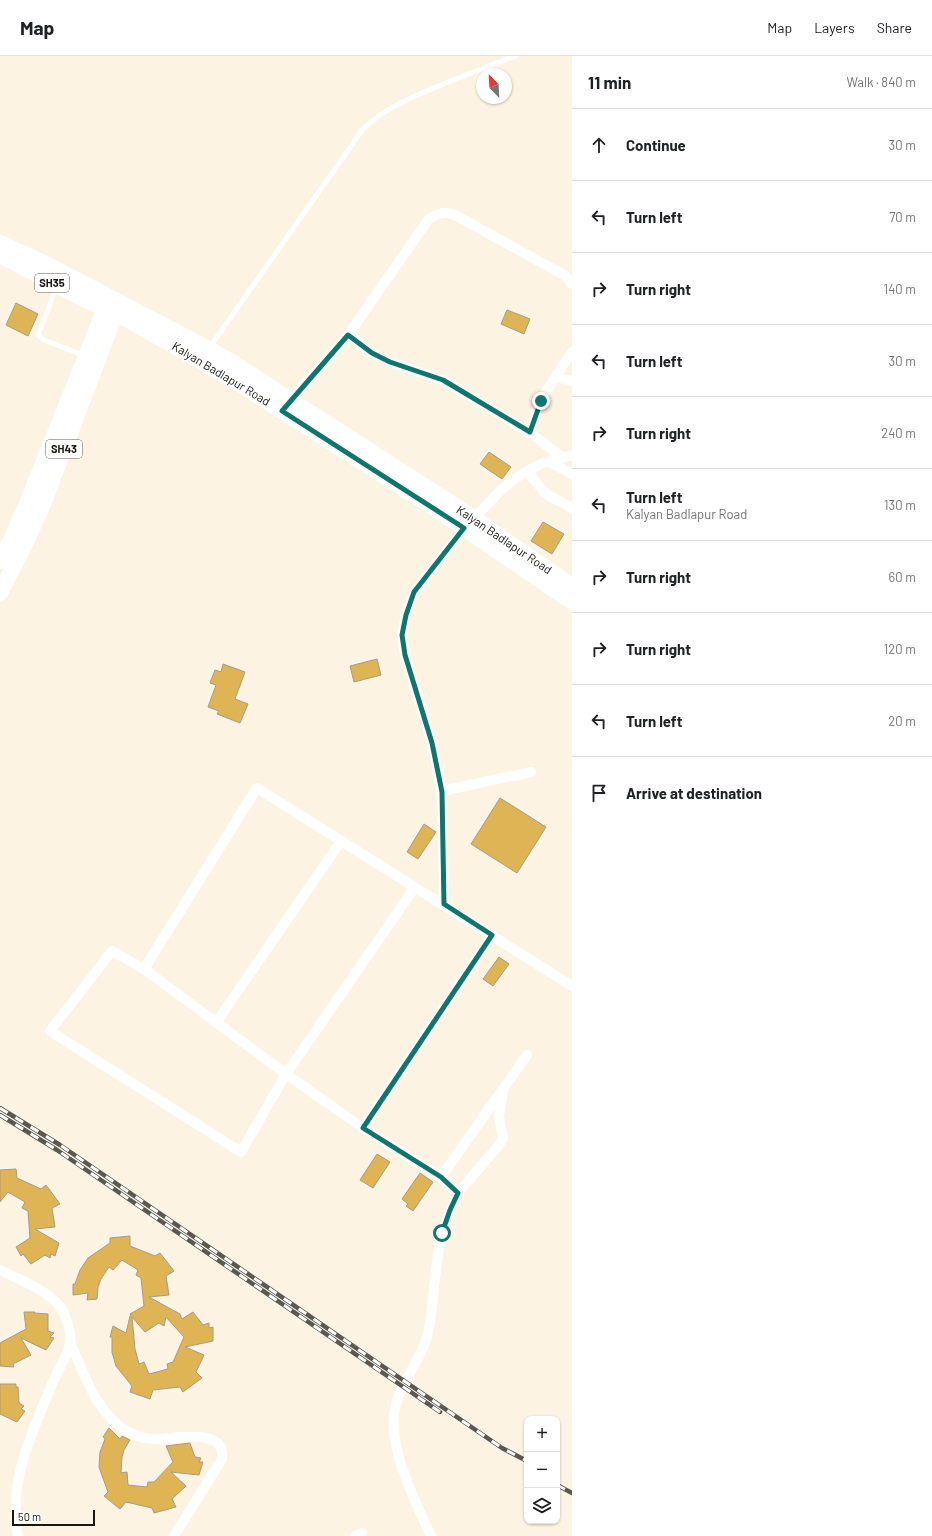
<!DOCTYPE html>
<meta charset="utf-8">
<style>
body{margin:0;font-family:Barlow,sans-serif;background:#f2f2f2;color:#202124}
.controls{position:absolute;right:12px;bottom:12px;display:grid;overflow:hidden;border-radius:8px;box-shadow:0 1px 3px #0004}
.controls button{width:36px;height:36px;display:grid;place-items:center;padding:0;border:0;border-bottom:1px solid #e0e0e0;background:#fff;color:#202124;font:20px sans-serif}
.compass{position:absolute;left:476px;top:12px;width:36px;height:36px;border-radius:50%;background:#fff;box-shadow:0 1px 3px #0004;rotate:336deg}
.scale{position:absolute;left:12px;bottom:10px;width:83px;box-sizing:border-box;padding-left:4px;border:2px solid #191711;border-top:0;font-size:11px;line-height:14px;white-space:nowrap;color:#191711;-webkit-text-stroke:3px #fff;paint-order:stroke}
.stop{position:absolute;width:12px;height:12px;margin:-9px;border:3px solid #0f766e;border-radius:50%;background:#fff}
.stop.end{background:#0f766e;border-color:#fff;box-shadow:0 1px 4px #0008}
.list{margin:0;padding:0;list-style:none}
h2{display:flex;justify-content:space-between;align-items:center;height:52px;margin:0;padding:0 16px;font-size:17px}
h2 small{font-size:13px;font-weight:400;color:#757577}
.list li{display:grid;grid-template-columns:26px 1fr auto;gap:12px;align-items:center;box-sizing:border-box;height:72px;padding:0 16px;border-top:1px solid #e0e0e0}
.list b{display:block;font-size:15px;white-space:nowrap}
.list p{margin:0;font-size:13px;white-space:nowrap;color:#757577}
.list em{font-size:13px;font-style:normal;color:#757577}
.icon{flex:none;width:22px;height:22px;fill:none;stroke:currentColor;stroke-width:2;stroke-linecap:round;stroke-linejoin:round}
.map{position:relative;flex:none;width:572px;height:1480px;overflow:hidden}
header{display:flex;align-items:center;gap:24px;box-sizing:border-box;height:56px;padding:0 20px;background:#fff;border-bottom:1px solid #e0e0e0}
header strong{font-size:19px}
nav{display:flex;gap:22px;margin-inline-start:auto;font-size:14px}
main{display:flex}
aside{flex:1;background:#fff}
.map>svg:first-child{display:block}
</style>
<header>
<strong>Map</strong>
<nav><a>Map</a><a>Layers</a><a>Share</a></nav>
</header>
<main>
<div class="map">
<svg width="572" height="1480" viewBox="0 0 572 1480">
<rect width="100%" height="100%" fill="#fcf3e2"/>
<g fill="#deb455" stroke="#a39c8c" fill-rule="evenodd">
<path d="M16,247L38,258L28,280L6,269Z"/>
<path d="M507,254L530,263L524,278L501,268Z"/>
<path d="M489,396L511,411L502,423L480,408Z"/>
<path d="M543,466L564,478L552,498L531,485Z"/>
<path d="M377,603L381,619L354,626L350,610Z"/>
<path d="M223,608L245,616L235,643L248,648L240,667L217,658L219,655L208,651L216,629L210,627L215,614L221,616Z"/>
<path d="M500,742L546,771L517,817L471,788Z"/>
<path d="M424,768L436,776L418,803L407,796Z"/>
<path d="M499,901L509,908L493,930L483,923Z"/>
<path d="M377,1098L390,1106L373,1132L360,1124Z"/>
<path d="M16,1113L17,1122L41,1133L46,1129L60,1148L52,1152L55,1171L35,1173L59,1187L55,1200L51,1198L50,1202L45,1199L31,1208L23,1198L21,1200L16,1191L30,1182L28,1155L22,1152L25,1146L8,1136L0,1146V1114Z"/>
<path d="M420,1117L433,1126L413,1155L406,1150L408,1148L402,1143Z"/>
<path d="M130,1180V1190L155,1200L160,1197L174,1215L166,1220L169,1239L149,1241L180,1258L182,1263L193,1256L203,1269L209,1267V1272L213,1271V1285L185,1291L204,1299L196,1316L202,1322L183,1336L180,1331L153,1334L150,1343L130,1336L132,1330L116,1310L112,1296V1281H110L113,1270L126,1277L130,1260H131L130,1258L144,1250L141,1222L136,1219L138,1214L122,1204L113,1214L109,1211L101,1223L98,1231L97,1243L87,1244L88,1237L73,1239V1228H75L80,1214L88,1202L110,1187V1182ZM132,1261L145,1276L159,1267L164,1270L166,1261L184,1281L173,1306L167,1308L168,1313L149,1318L144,1306L139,1308L135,1293Z"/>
<path d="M24,1256H35L34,1257L48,1258V1275L54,1277L50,1281L54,1282L46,1294L21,1282L31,1299L13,1308L14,1311L0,1310V1287L26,1273Z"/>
<path d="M0,1328H16V1331H18L19,1347L24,1350L21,1353L25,1355L17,1366L0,1358Z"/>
<path d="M109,1372L120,1383L122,1380L130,1384L124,1394L122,1401L121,1417L127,1416L128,1429L147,1431L148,1426H154L173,1406L166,1390L190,1387L195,1401L201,1402L199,1406H203L199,1419L171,1416L186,1430L172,1443L176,1451L154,1457L152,1452L126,1446L120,1453L104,1440L108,1436L99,1411L100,1396L105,1383L103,1381Z"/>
</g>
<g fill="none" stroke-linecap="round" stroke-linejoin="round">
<g stroke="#fff" stroke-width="5">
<path d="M57,230L38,279L44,284L85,300"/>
<path d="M210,291L363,73C389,49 415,40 448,26C471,17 493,8 516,0"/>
</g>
<g stroke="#fff" stroke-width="10">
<path d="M348,279L372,297L390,306L443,324L529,376L562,401"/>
<path d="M555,321L572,325"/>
<path d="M288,347L348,279L428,164C437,157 443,156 453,158L566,220L572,228"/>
<path d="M529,376L536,356L545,337L572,296"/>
<path d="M548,405L572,418"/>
<path d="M527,415L546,438L572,452"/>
<path d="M442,735L531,716"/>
<path d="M415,831L286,1018L241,1096L50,975L112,895L144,913L286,1018L363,1072L441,1121L458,1137C452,1150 446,1163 442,1177C435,1208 434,1241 429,1273C424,1299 405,1320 397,1345C383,1384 415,1444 431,1480"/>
<path d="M444,849L442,735L432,687L405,599L402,579L406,559L414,536L464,473L500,435L514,423L533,412L548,405L572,399"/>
<path d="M144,913L257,732L572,930"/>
<path d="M216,967L341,785"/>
<path d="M363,1072L492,879"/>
<path d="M441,1121L527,999"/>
<path d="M458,1137L499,1089L503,1082L499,1061L503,1033"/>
<path d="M0,1214C19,1223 49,1235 61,1252C66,1260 72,1278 70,1287C67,1300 58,1314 53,1326C33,1374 7,1427 18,1480"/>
<path d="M70,1286C85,1320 99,1366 137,1380C141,1381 147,1383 152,1383C171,1384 226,1369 222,1403L174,1480"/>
<path d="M355,1480L362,1477"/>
</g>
<g stroke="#fff" stroke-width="16">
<path d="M0,187L48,209L209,293L233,307L457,451L572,530"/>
<path d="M0,199L81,242L116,257L227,320L445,459L572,546"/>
<path d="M0,505L13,480L30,440L109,243"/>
<path d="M0,537L26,486L44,446L119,248"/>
</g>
<defs>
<g id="rail">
<path d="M0,1052L60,1089L502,1392L527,1405"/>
<path d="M0,1059L57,1094L440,1356"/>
<path d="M557,1429L572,1437"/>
</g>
</defs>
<use href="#rail" stroke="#5c584f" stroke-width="4.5"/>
<use href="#rail" stroke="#fff" stroke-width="3" stroke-dasharray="9" stroke-linecap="butt"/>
</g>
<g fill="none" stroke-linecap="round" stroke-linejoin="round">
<path stroke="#0f766e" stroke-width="5" d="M442,1177L450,1154L458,1137L441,1121L363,1072L492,879L444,848L442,736L432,687L405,599L402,579L406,559L414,536L464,472L282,355L348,279L372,297L390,306L443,324L530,376L541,345"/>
</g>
<g text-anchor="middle" stroke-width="3.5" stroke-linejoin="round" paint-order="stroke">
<g fill="#fff" stroke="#5e5d58" stroke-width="1">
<rect x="35" y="218" width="34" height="18" rx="3"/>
<rect x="46" y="384" width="36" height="18" rx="3"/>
</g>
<g font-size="11" font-weight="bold" fill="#191711">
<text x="52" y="231">SH35</text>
<text x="64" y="397">SH43</text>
</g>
<g font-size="12" fill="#191711" stroke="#fff">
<text transform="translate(221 318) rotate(31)" y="4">Kalyan Badlapur Road</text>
<text transform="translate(504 484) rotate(34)" y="4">Kalyan Badlapur Road</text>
</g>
</g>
</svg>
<div class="controls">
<button>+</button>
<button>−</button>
<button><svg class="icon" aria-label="layers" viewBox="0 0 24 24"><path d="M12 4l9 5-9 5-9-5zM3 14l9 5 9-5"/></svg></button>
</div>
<svg class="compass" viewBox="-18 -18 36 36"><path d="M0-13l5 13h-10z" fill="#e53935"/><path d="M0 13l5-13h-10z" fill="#757577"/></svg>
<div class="scale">50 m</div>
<div class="stop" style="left:442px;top:1177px"></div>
<div class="stop end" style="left:541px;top:345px"></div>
</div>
<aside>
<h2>11 min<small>Walk · 840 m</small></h2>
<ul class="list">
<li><svg class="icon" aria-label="ahead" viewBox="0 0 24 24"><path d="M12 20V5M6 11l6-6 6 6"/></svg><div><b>Continue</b></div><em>30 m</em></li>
<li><svg class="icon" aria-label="left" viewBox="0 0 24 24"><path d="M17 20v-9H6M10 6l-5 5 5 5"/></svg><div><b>Turn left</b></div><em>70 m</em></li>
<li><svg class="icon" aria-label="right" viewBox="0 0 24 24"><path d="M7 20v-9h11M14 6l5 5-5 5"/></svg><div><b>Turn right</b></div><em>140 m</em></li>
<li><svg class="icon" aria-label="left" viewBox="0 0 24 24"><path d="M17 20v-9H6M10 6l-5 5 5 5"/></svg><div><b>Turn left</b></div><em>30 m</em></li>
<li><svg class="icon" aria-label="right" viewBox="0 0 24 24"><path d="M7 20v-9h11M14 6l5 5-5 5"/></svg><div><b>Turn right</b></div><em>240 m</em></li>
<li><svg class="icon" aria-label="left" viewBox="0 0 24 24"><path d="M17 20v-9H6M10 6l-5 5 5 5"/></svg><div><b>Turn left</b><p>Kalyan Badlapur Road</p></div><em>130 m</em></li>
<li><svg class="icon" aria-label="right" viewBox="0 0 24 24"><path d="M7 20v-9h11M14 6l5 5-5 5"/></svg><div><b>Turn right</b></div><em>60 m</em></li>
<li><svg class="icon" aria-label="right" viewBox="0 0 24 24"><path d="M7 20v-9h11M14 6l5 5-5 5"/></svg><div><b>Turn right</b></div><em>120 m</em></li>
<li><svg class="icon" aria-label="left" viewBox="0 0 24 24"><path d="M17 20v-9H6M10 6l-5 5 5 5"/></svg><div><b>Turn left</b></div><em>20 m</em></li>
<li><svg class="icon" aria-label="arrive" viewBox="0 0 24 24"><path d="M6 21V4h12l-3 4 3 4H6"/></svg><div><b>Arrive at destination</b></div></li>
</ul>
</aside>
</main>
